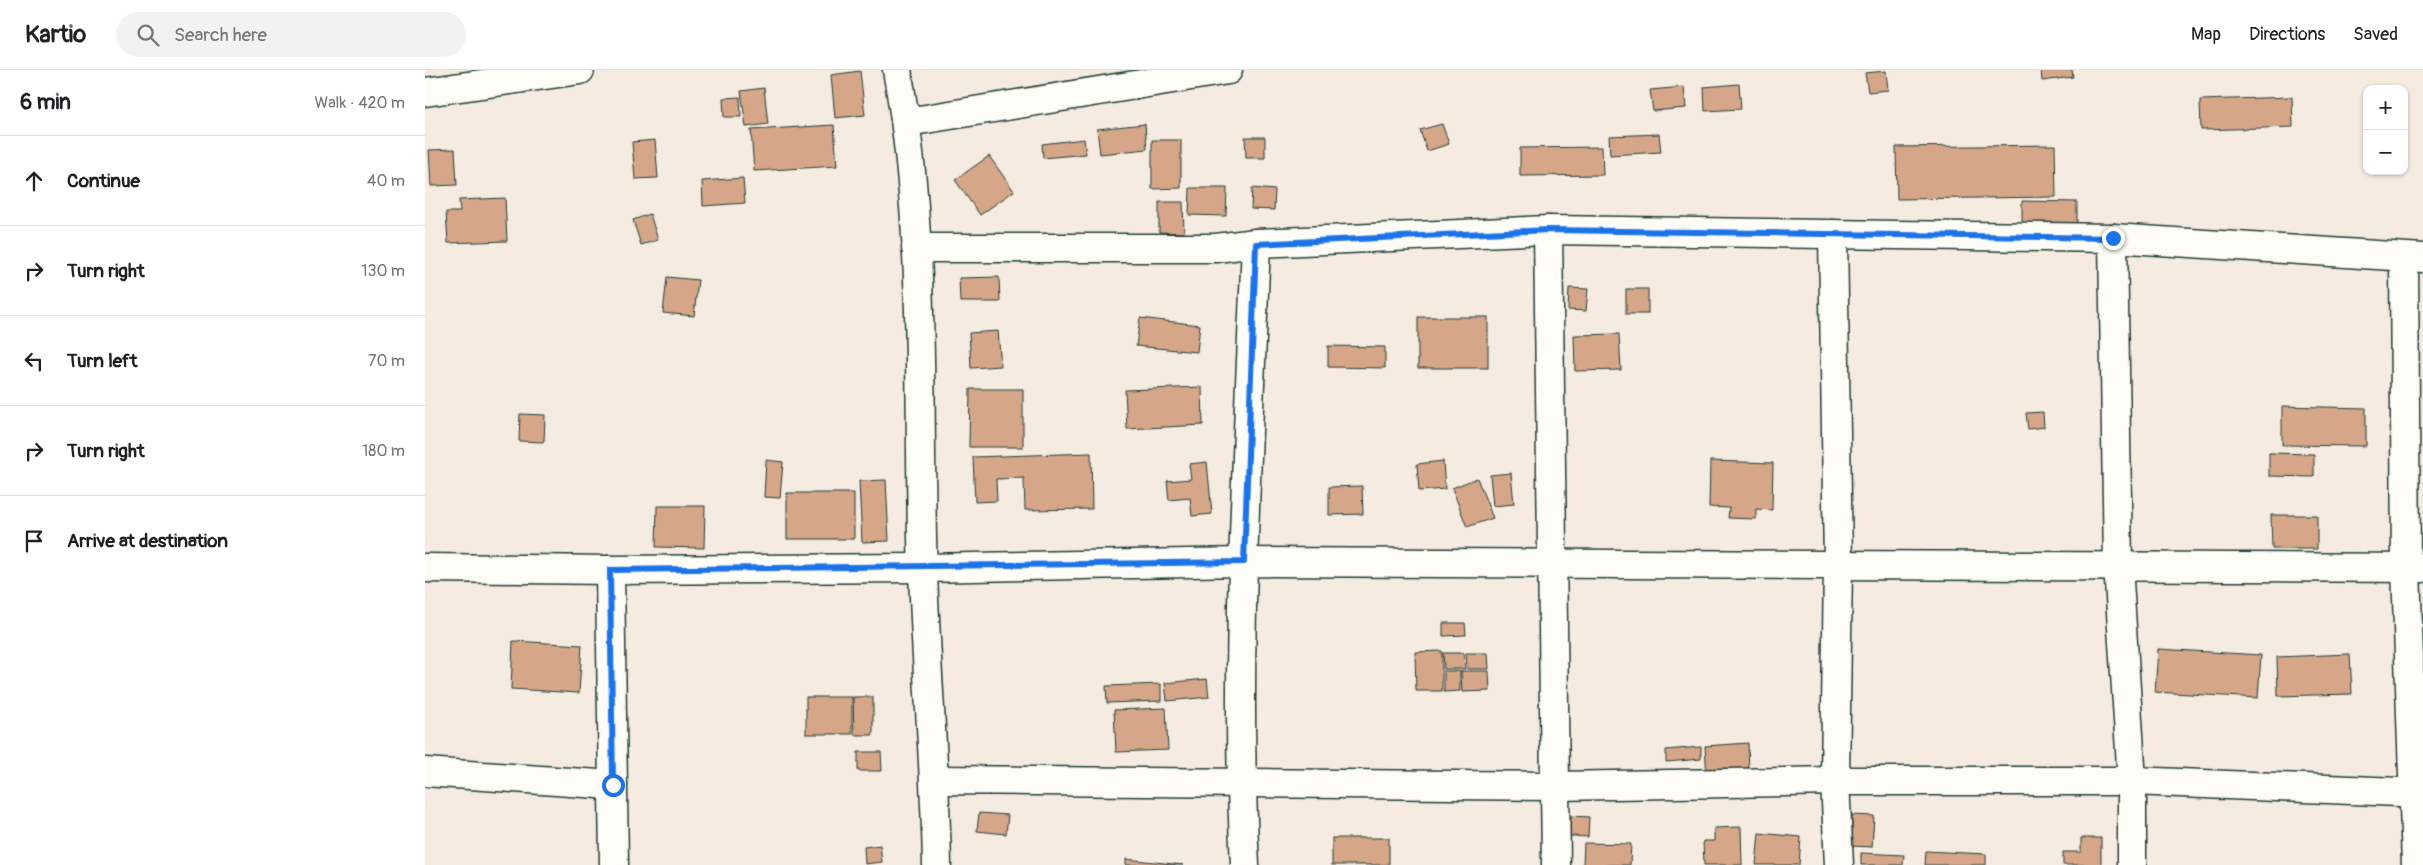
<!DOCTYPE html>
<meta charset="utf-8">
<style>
body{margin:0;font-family:Pangolin,sans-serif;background:#f2f2f2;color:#202124}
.controls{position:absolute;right:15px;top:15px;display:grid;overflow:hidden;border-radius:10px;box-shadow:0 1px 4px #0004}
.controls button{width:45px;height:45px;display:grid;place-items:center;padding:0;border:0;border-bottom:1px solid #e0e0e0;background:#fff;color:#202124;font:25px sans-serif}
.stop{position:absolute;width:15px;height:15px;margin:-11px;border:4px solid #1a73e8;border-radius:50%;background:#fff}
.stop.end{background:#1a73e8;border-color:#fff;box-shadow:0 1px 5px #0008}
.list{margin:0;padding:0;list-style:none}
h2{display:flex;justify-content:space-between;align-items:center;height:65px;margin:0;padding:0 20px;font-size:21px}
h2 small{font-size:16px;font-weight:400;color:#757577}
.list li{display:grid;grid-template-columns:32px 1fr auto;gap:15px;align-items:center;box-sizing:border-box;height:90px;padding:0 20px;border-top:1px solid #e0e0e0}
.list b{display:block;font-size:19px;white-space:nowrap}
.list em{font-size:16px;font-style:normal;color:#757577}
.icon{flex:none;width:28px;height:28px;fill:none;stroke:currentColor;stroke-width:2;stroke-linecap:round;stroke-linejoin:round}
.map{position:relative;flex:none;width:1998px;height:795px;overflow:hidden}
header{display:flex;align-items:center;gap:30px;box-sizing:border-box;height:70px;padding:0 25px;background:#fff;border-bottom:1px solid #e0e0e0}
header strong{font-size:24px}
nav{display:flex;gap:28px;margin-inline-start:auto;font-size:18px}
.search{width:350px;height:45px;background:#f2f2f2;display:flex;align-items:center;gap:12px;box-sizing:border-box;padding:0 18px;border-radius:28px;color:#757577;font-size:19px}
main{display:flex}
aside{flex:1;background:#fff}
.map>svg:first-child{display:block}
</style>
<header>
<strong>Kartio</strong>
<div class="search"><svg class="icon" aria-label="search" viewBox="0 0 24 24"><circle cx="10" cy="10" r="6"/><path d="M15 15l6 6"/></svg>Search here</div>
<nav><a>Map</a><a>Directions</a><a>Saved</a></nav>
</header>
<main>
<aside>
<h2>6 min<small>Walk · 420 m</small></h2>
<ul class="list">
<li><svg class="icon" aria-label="ahead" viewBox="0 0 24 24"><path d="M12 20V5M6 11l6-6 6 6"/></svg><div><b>Continue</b></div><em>40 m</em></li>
<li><svg class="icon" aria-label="right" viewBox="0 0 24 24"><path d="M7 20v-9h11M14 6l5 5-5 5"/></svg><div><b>Turn right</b></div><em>130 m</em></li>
<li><svg class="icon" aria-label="left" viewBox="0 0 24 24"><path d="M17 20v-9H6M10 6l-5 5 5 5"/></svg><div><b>Turn left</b></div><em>70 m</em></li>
<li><svg class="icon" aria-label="right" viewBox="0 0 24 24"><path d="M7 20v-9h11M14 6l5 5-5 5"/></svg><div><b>Turn right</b></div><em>180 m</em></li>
<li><svg class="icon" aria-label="arrive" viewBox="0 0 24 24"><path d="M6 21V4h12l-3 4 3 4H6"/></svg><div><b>Arrive at destination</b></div></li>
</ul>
</aside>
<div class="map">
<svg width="1998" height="795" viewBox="0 0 1998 795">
<rect width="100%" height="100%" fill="#f5ebe1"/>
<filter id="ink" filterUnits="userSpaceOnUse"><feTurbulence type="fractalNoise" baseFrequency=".02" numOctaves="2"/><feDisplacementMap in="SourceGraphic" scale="10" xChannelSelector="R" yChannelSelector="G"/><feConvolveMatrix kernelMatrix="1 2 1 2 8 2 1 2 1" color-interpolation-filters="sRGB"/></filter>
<g filter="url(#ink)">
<g fill="#d6a689" stroke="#1f3d34">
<path d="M1616,0H1647L1648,7L1617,11Z"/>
<path d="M435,1L440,45L410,48L406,5Z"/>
<path d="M1461,1L1463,20L1443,22L1440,3Z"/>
<path d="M1314,14L1316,39L1280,41L1279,17Z"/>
<path d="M1259,17L1261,38L1228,41L1225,20Z"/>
<path d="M339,18L343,54L321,57L316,21Z"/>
<path d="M315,27L316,47H299L298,28Z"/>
<path d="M1867,27L1868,57L1776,60L1775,30Z"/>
<path d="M720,54L722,79L675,84L672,59Z"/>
<path d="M1017,54L1024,74L1002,81L995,60Z"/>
<path d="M409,55L412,96L329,101L326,60Z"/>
<path d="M1234,64L1236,82L1185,85L1184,66Z"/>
<path d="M820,67H840V88H821Z"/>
<path d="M659,69L661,84L618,88L617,74Z"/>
<path d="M230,70L233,108L210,109L207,72Z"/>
<path d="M727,70H756V118L727,119Z"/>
<path d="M1630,75L1631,127L1472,129L1471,77Z"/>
<path d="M1177,77L1178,105L1095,106V78Z"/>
<path d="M30,79L32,115L6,116L4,80Z"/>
<path d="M564,86L589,121L555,145L530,110Z"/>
<path d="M318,108L320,133L278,136L277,111Z"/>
<path d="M765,118H802L801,146L764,145Z"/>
<path d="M827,118L850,120L849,140L826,139Z"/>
<path d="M80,128L82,171L23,173L21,142H35L34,130Z"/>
<path d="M1597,131L1652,132V154L1597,153Z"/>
<path d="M734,132H758L759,163L734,162Z"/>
<path d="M225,144L233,170L216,175L208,150Z"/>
<path d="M242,207L273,210L269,246L238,243Z"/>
<path d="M574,207L575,232H535L534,208Z"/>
<path d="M1144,218L1163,219L1161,241L1143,240Z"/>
<rect x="1201" y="219" width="22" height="25"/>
<rect x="993" y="247" width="70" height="51"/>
<path d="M715,248L775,255L772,282L711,276Z"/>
<path d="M573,261L576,296L546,298L544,263Z"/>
<path d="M1194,264L1196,300L1150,301L1149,265Z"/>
<path d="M903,276L960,277V298L903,297Z"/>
<path d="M777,317L778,355L702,359L700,320Z"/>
<path d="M545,319H598V377H544Z"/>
<path d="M1857,336L1941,338V376L1857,375Z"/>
<path d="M1618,342L1619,357L1603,359L1601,343Z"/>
<path d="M95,344L120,345L119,372L94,371Z"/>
<path d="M666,383L667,439L600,440L599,408L571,409L572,431L550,432L548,387Z"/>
<path d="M1844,383L1889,384V407L1844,406Z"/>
<path d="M341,390L358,392L355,428L339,427Z"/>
<path d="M1018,391L1020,419L994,421L992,394Z"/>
<path d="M1285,391L1348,393L1347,440L1331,439V449L1303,448L1304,438L1284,437Z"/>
<path d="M782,392L787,444L767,446L765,428L744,430L742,411L766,409L764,394Z"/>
<path d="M1086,403L1089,434L1068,436L1065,405Z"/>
<path d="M1052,408L1068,448L1042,457L1027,418Z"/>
<path d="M461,410L464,471L437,472L434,411Z"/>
<path d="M937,416L938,444L904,445V417Z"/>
<rect x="362" y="423" width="67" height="46"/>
<path d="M232,436H280L279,478L231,477Z"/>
<path d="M1846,445H1892V479H1847Z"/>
<path d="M1018,553H1040L1041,565L1018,566Z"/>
<path d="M88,571L157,575L154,623L86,619Z"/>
<path d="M1733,579L1836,585L1833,628L1730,622Z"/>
<path d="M1017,581V621H991L990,582Z"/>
<path d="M1018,583H1039L1040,599H1019Z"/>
<path d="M1041,583H1063L1064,599H1042Z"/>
<path d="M1925,584L1927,624L1853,626L1852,587Z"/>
<path d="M1019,601H1035V621L1019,622Z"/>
<path d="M1036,601H1064L1065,621L1037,622Z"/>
<path d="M782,609L784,627L742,631L740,613Z"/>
<path d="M736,614V631L682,633L681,616Z"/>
<rect x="381" y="627" width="46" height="37"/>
<path d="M428,627H448V665H429Z"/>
<path d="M741,638L743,680L691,682L689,640Z"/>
<path d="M1323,673L1324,704L1282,707L1280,676Z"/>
<path d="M1276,677V689L1241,692V680Z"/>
<path d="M433,682H456L457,701H433Z"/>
<path d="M554,743L583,745L581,764L552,761Z"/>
<path d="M1427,745L1449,746L1447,777L1426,776Z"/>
<path d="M1146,746L1164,747L1163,767L1145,766Z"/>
<path d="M1316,757L1317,795H1279L1278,771H1289V758Z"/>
<path d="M1334,763L1376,767L1374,795H1331Z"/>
<rect x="907" y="768" width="57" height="27"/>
<path d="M1656,768H1676V795H1638V782H1656Z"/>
<path d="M1159,773L1206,774L1205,795H1158Z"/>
<path d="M455,775L457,792L440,794L439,777Z"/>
<path d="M1501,781L1561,784V795H1500Z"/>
<path d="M1436,783L1479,785L1478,795H1436Z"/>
<path d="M701,789L758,795H701Z"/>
</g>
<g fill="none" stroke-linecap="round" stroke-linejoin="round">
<defs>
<g id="street">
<path d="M472,0C500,151 494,313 497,467C499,577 510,685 512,795"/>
<path d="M0,22L155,0"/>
<path d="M482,52L803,0"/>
<path d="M1123,160L1131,795"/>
<path d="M1408,164L1413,495L1410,711L1414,795"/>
<path d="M1688,168L1693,496L1707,711V795"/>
<path d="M491,178H791L831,173L1123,160L1688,168L1998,188"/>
<path d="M1979,188L1981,498L1991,795"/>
<path d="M0,498L185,500L497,498L819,492L1998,498"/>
<path d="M185,500L189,795"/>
<path d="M0,702L188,715"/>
<path d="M510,710L1131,716L1410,711H1707L1998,723"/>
<path d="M820,795C809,588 823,380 831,173"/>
</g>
</defs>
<use href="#street" stroke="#1f3d34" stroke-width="31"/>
<use href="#street" stroke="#fdfcf7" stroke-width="28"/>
</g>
</g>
<g fill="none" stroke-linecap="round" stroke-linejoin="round" filter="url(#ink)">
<path stroke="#1a73e8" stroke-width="6" d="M188,715L185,500L819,492L831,174L1123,160L1688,168"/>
</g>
</svg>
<div class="controls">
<button>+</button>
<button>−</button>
</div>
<div class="stop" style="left:188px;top:715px"></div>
<div class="stop end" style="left:1688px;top:168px"></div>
</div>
</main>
